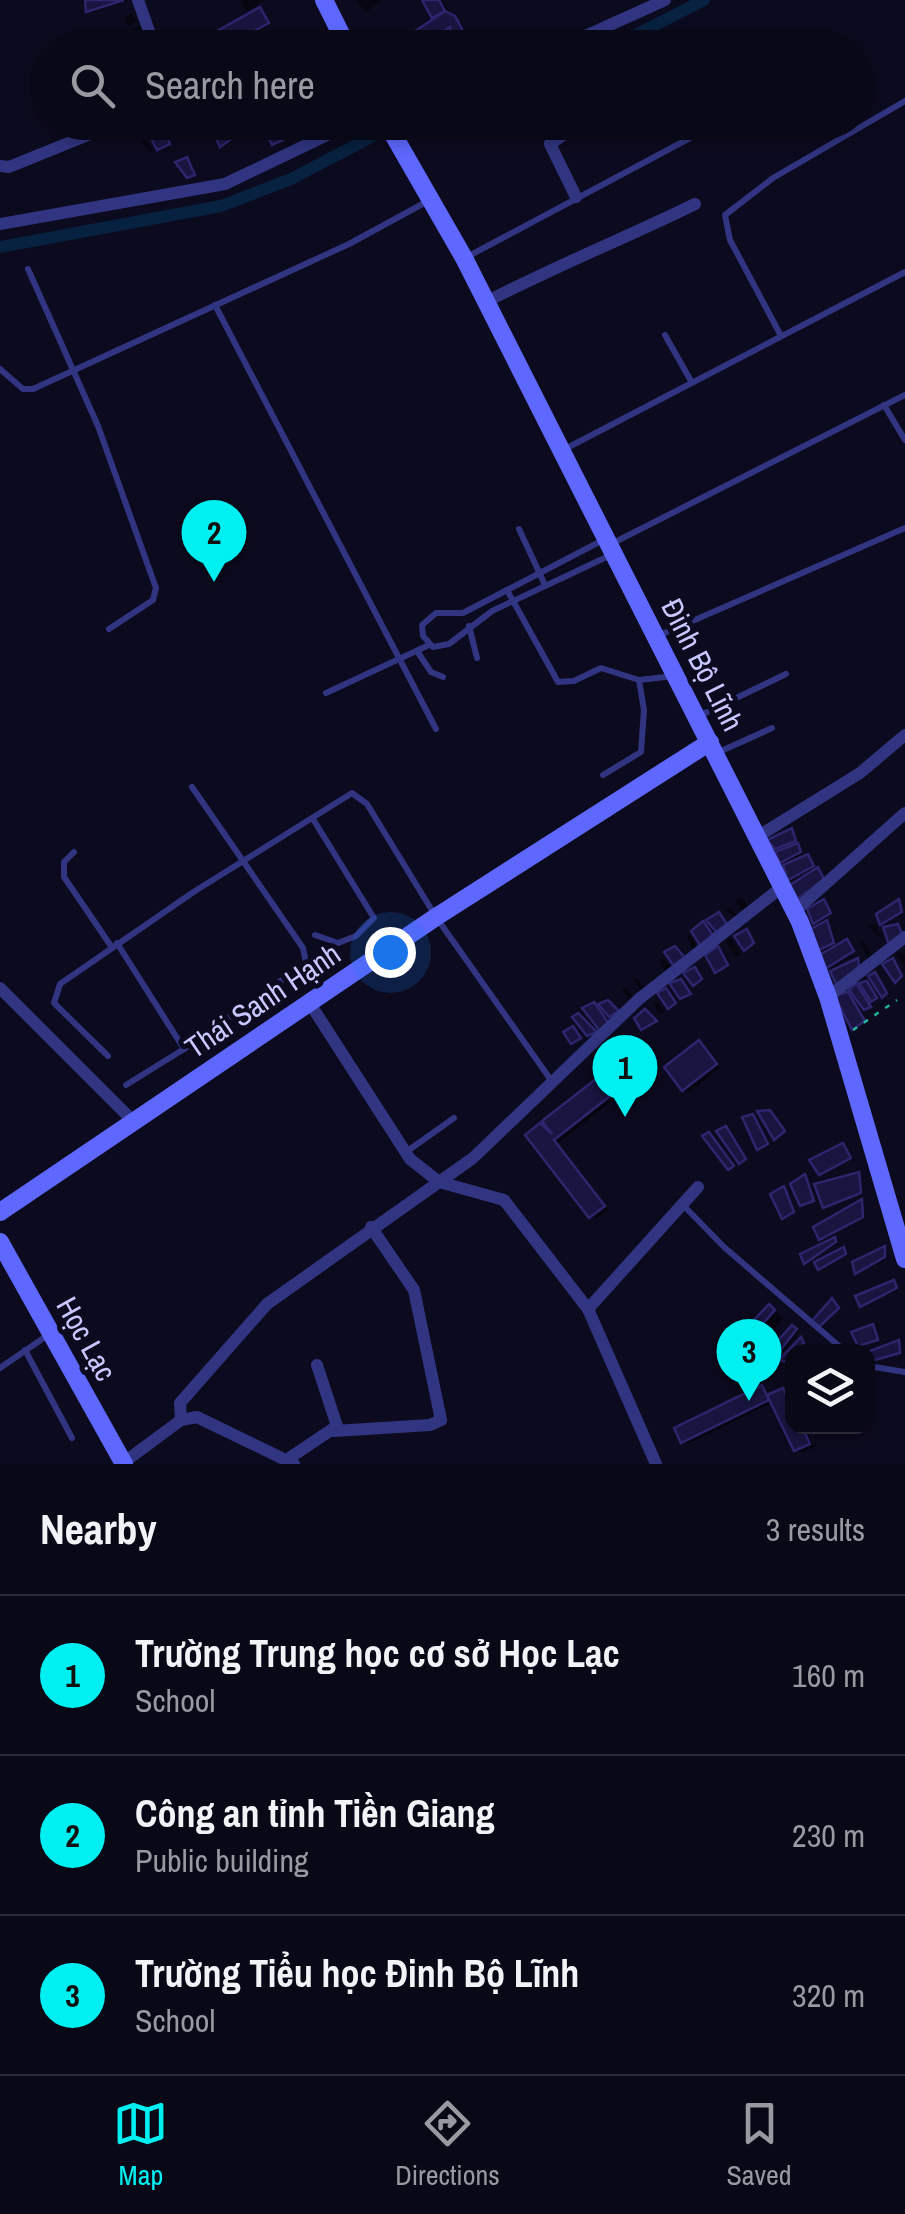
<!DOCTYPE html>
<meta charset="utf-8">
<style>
body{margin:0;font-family:"Archivo Narrow",sans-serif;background:#171623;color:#f1f3f6}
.controls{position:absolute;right:30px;bottom:30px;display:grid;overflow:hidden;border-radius:20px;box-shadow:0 5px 15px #0003}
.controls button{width:90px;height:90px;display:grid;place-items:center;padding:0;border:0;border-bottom:2px solid #292935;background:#090816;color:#f1f3f6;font:50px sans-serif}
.you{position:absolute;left:390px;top:952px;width:35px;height:35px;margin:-25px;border:8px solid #fff;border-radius:50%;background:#1a73e8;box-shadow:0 0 0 15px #1a73e833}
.badge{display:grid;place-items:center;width:65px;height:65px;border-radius:50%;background:#00f0f2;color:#111;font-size:32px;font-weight:700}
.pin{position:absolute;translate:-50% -82px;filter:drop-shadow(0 2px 5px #0008)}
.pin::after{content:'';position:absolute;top:52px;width:35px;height:30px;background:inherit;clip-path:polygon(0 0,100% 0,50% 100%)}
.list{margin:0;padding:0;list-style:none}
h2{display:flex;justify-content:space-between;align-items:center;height:130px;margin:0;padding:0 40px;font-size:42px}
h2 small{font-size:32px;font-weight:400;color:#999aa1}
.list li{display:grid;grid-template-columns:65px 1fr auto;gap:30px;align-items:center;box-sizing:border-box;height:160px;padding:0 40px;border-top:2px solid #292935}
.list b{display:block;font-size:38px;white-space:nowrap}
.list p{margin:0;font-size:32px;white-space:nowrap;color:#999aa1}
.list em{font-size:32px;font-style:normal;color:#999aa1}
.icon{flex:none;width:55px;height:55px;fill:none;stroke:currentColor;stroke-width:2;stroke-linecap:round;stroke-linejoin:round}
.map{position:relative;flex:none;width:905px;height:1464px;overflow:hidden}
.search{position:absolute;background:#090816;box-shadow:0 5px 15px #0003;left:30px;right:30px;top:30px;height:110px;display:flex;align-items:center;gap:25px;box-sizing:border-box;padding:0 35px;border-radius:55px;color:#999aa1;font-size:38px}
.sheet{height:610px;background:#090816}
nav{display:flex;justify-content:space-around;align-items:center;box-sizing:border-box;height:140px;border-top:2px solid #292935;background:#090816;font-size:28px;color:#999aa1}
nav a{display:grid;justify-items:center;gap:5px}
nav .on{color:#00f0f2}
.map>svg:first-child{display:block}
</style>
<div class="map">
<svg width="905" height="1464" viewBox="0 0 905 1464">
<rect width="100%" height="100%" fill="#0c0a1e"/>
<g fill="#0007">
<path d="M88,0H129L91,13Z"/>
<path d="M244,0H265L247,11L240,2Z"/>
<path d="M356,0H382L366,12Z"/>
<path d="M425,0H441L468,36L458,41L452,31L428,48H394L435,19Z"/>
<path d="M262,12L270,25L227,45Z"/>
<path d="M132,13L136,21L129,26L123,18Z"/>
<path d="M141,25L146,34L136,38L130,30Z"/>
<path d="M209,42L210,48H191Z"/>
<path d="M232,122L239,137L225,146L212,123Z"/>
<path d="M294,122H305L307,128L300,132Z"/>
<path d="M141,132L152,150L150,152L137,135Z"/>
<path d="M792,831L798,842L794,844L803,854L789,861L790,865L808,857L826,881L803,899L809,876L807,872L790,878L789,865L782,861L785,851L777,847Z"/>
<path d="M740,898L744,900L750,910L743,911L735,901Z"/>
<path d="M824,902L833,914L823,921L829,924L837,948L847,942L855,953L830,969L829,953L821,948V926L815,923Z"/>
<path d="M899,902L905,922L901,915L882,924Z"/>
<path d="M729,907L732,909L738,919L725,910Z"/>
<path d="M874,924L879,928L876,932L883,935L880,938L869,927Z"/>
<path d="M686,935L691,936L698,950L693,951Z"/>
<path d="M729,938L732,940L741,956H735L726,941Z"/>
<path d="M860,942L866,943L875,961H869Z"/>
<path d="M901,952L905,956V967L896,954Z"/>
<path d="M663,959L666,961L674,971L667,973L659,961Z"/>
<path d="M632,977L637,979L649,991L642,992Z"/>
<path d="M621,988H627L633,999H629Z"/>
<path d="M653,1003H659L665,1013L659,1014Z"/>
<path d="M699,1043L720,1068L689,1092L684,1089Z"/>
<path d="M642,1046L659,1064L557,1144L609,1210L596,1219L540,1126L555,1134Z"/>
<path d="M843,1145L853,1159L820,1173Z"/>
<path d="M859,1175L863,1194L825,1206Z"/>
<path d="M862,1202L865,1218L821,1238L816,1228Z"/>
<path d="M835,1240L838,1244L806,1262Z"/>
<path d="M844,1249L848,1255L820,1268Z"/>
<path d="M885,1249L887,1259L857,1273L855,1263Z"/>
<path d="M894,1282L899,1290L862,1305Z"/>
<path d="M835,1303L840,1310L819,1326Z"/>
<path d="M769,1307L783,1318L772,1331L756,1322Z"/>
<path d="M793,1328L798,1332L783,1352L780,1350Z"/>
<path d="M899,1343L902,1354L868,1361V1354Z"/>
<path d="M762,1387L770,1397L783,1391L788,1394L792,1426H804L814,1447L802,1452L796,1449L773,1402L688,1444L683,1441Z"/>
</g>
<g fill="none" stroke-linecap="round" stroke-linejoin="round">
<g stroke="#072140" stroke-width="12">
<path d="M610,48L704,0"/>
<path d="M0,247L221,206L291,179L400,122"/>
</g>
</g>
<g fill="#191540" stroke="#2d256e" stroke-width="2.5">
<path d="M85,0H124L86,12Z"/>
<path d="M422,0H439L445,11L432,18Z"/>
<path d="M260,7L269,23L225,47L217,31Z"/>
<path d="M445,11L455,16L464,33L451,40L450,27L419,48H390Z"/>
<path d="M152,122H162L170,144L157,150L145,126Z"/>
<path d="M231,122L237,135L220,147L209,123Z"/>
<path d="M275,122L283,140L272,145L262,124Z"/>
<path d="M187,157L195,175L187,178L175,162Z"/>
<path d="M792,828L796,841L775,849L767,840Z"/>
<path d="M798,843L801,852L780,863L775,852Z"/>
<path d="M808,854L814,866L788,880L783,865Z"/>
<path d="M818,867L824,879L798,899L790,885Z"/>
<path d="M824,899L831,913L813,924L807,909Z"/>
<path d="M899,899L902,912L880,925L876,914Z"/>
<path d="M719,912L728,926L718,934L706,920Z"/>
<path d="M827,920L834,943L819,950L809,930Z"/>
<path d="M703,921L715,938L701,947L691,931Z"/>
<path d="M898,924L903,936L889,945L883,927Z"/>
<path d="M747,929L754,943L744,951L734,936Z"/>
<path d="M847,939L854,951L825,969L816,957Z"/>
<path d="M675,946L685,958L675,968L664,952Z"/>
<path d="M718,946L728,965L715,973L705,955Z"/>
<path d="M858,958L859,971L837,986L830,971Z"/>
<path d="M893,958L902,976L895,983L882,964Z"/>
<path d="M695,967L702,979L693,986L683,973Z"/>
<path d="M875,972L887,993L882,998L868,976Z"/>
<path d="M681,979L691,994L680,999L669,983Z"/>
<path d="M867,981L877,998L871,1002L859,983Z"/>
<path d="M856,983L871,1007L864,1010L849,990Z"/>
<path d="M666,988L676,1003L668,1009L657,993Z"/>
<path d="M848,992L865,1021L852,1030L834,995Z"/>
<path d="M608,1000L619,1011L609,1017L598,1004Z"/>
<path d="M594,1002L609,1024L600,1031L582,1008Z"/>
<path d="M645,1009L657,1021L641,1030L634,1018Z"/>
<path d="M578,1013L597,1032L587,1036L572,1017Z"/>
<path d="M573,1026L581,1038L571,1044L563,1032Z"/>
<path d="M699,1040L717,1064L682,1091L664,1067Z"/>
<path d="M642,1043L656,1060L554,1140L605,1206L589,1218L525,1135L540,1123L552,1134L542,1121Z"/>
<path d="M770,1110L785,1131L774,1140L757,1111Z"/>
<path d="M753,1114L768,1144L757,1150L742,1117Z"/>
<path d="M726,1126L746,1159L739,1164L716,1131Z"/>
<path d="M709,1132L734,1166L728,1170L702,1136Z"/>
<path d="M843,1143L851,1158L819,1175L809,1160Z"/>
<path d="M859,1172L861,1193L823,1208L814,1184Z"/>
<path d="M805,1174L814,1201L800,1206L790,1184Z"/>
<path d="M784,1186L794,1212L782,1219L770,1194Z"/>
<path d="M862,1199L863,1217L819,1240L813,1227Z"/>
<path d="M835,1237L836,1242L804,1264L800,1254Z"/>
<path d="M885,1246V1257L855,1274L852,1262Z"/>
<path d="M844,1247L846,1254L818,1270L814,1262Z"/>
<path d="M894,1280L897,1288L860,1307L855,1296Z"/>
<path d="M832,1298L839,1308L818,1328L812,1321Z"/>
<path d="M769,1304L775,1310L760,1327L752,1322Z"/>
<path d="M873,1324L878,1340L858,1346L851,1332Z"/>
<path d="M792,1325L797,1329L779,1352L773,1346Z"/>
<path d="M801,1337L804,1343L787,1362L779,1360Z"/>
<path d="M899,1340L900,1353L868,1362L867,1352Z"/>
<path d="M762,1385L769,1400L681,1443L674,1428Z"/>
<path d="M783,1388L792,1408V1426H802L810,1444L794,1451L767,1395Z"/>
</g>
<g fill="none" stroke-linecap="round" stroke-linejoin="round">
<path stroke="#23b6a0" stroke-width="2.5" stroke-dasharray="5 8" stroke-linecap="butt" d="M853,1030L897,1000"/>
<g stroke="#313581" stroke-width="6">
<path d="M465,258L720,122"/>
<path d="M28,269L98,426L156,588L153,600L109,629"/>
<path d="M215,305L436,729"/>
<path d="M780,334L730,240L725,215L773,178L905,101"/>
<path d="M665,335L691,381"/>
<path d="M0,369L23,389H33L349,244L428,201"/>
<path d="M884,405L905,440"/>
<path d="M563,450L905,272"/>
<path d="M519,529L545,585"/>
<path d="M605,539L463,613H436L422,625L423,636L433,647L449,644L492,611L613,554"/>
<path d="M611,544L905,395"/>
<path d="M507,590L558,682L574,681L601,668L639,680L674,676"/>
<path d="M469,626L477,658"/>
<path d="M658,636L905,528"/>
<path d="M417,651L431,672L443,677"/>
<path d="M326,693L429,645"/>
<path d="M697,717L786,674"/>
<path d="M719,752L772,728"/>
<path d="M603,775L641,752L644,710L639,680"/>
<path d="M313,819L374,918L356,936L338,943L315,935"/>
<path d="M74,852L64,862V877L111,946"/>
<path d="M117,943L184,1049L306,963L303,948L192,787"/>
<path d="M108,1056L54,1003L60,984L195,891L352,793L367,804L436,917L553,1083"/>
<path d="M126,1085L184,1049"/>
<path d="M406,1152L454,1118"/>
<path d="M683,1205L724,1247L846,1352"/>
<path d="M25,1350L72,1438"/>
<path d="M868,1366L905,1372"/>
<path d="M0,1368L48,1335"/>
</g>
<g stroke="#313581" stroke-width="12">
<path d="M138,0L155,48"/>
<path d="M308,48L341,34"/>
<path d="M559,48L665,0"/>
<path d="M563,135L550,144L576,197"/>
<path d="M0,166L9,167L120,122"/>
<path d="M0,224L225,184L354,122"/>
<path d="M486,302C555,266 626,238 695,204"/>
<path d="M757,837L860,773L905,735"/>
<path d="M795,911L905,813"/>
<path d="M0,988L134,1122"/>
<path d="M828,997L905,937"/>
<path d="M309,1002L410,1159L439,1182L504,1200L588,1309L656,1464"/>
<path d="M588,1309L698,1187"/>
<path d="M181,1420L180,1403L267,1304L473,1158L639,999L782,887"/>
<path d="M334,1431L430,1425L441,1420L414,1290L371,1227"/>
<path d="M288,1459L337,1426L317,1365"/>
<path d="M123,1463L181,1420L197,1417L294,1464"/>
</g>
<g stroke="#5e68ff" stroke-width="18">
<path d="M324,0L348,48"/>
<path d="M386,122L464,258L800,922L828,997L905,1259"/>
<path d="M0,1212L436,917L710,742"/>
<path d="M0,1242L124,1464"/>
</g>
</g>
<g text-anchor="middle" stroke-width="10" stroke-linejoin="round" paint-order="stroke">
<g font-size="30" fill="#c8c7ff" stroke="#0c0a1e">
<text transform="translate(702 665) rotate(63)" y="10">Đinh Bộ Lĩnh</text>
<text transform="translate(263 1001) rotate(-34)" y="10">Thái Sanh Hạnh</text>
<text transform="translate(86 1339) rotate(61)" y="10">Học Lạc</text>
</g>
</g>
</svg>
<div class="controls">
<button><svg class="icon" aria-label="layers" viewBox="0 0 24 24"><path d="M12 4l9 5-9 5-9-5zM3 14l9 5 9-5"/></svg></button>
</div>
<div class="you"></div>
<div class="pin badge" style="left:625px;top:1117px">1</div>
<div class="pin badge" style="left:214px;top:582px">2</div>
<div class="pin badge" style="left:749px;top:1401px">3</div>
<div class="search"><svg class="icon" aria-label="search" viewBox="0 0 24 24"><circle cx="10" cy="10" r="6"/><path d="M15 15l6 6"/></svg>Search here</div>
</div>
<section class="sheet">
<h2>Nearby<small>3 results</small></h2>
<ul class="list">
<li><span class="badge">1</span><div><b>Trường Trung học cơ sở Học Lạc</b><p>School</p></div><em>160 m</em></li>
<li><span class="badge">2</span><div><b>Công an tỉnh Tiền Giang</b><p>Public building</p></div><em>230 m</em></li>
<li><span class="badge">3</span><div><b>Trường Tiểu học Đinh Bộ Lĩnh</b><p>School</p></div><em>320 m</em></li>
</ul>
</section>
<nav>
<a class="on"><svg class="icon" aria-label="map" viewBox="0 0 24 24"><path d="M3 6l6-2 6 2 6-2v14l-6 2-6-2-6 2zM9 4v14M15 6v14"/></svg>Map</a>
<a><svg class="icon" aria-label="directions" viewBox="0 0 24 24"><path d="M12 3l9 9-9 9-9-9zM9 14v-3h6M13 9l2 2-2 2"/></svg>Directions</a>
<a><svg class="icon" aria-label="saved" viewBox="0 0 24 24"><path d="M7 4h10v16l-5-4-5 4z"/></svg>Saved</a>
</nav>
